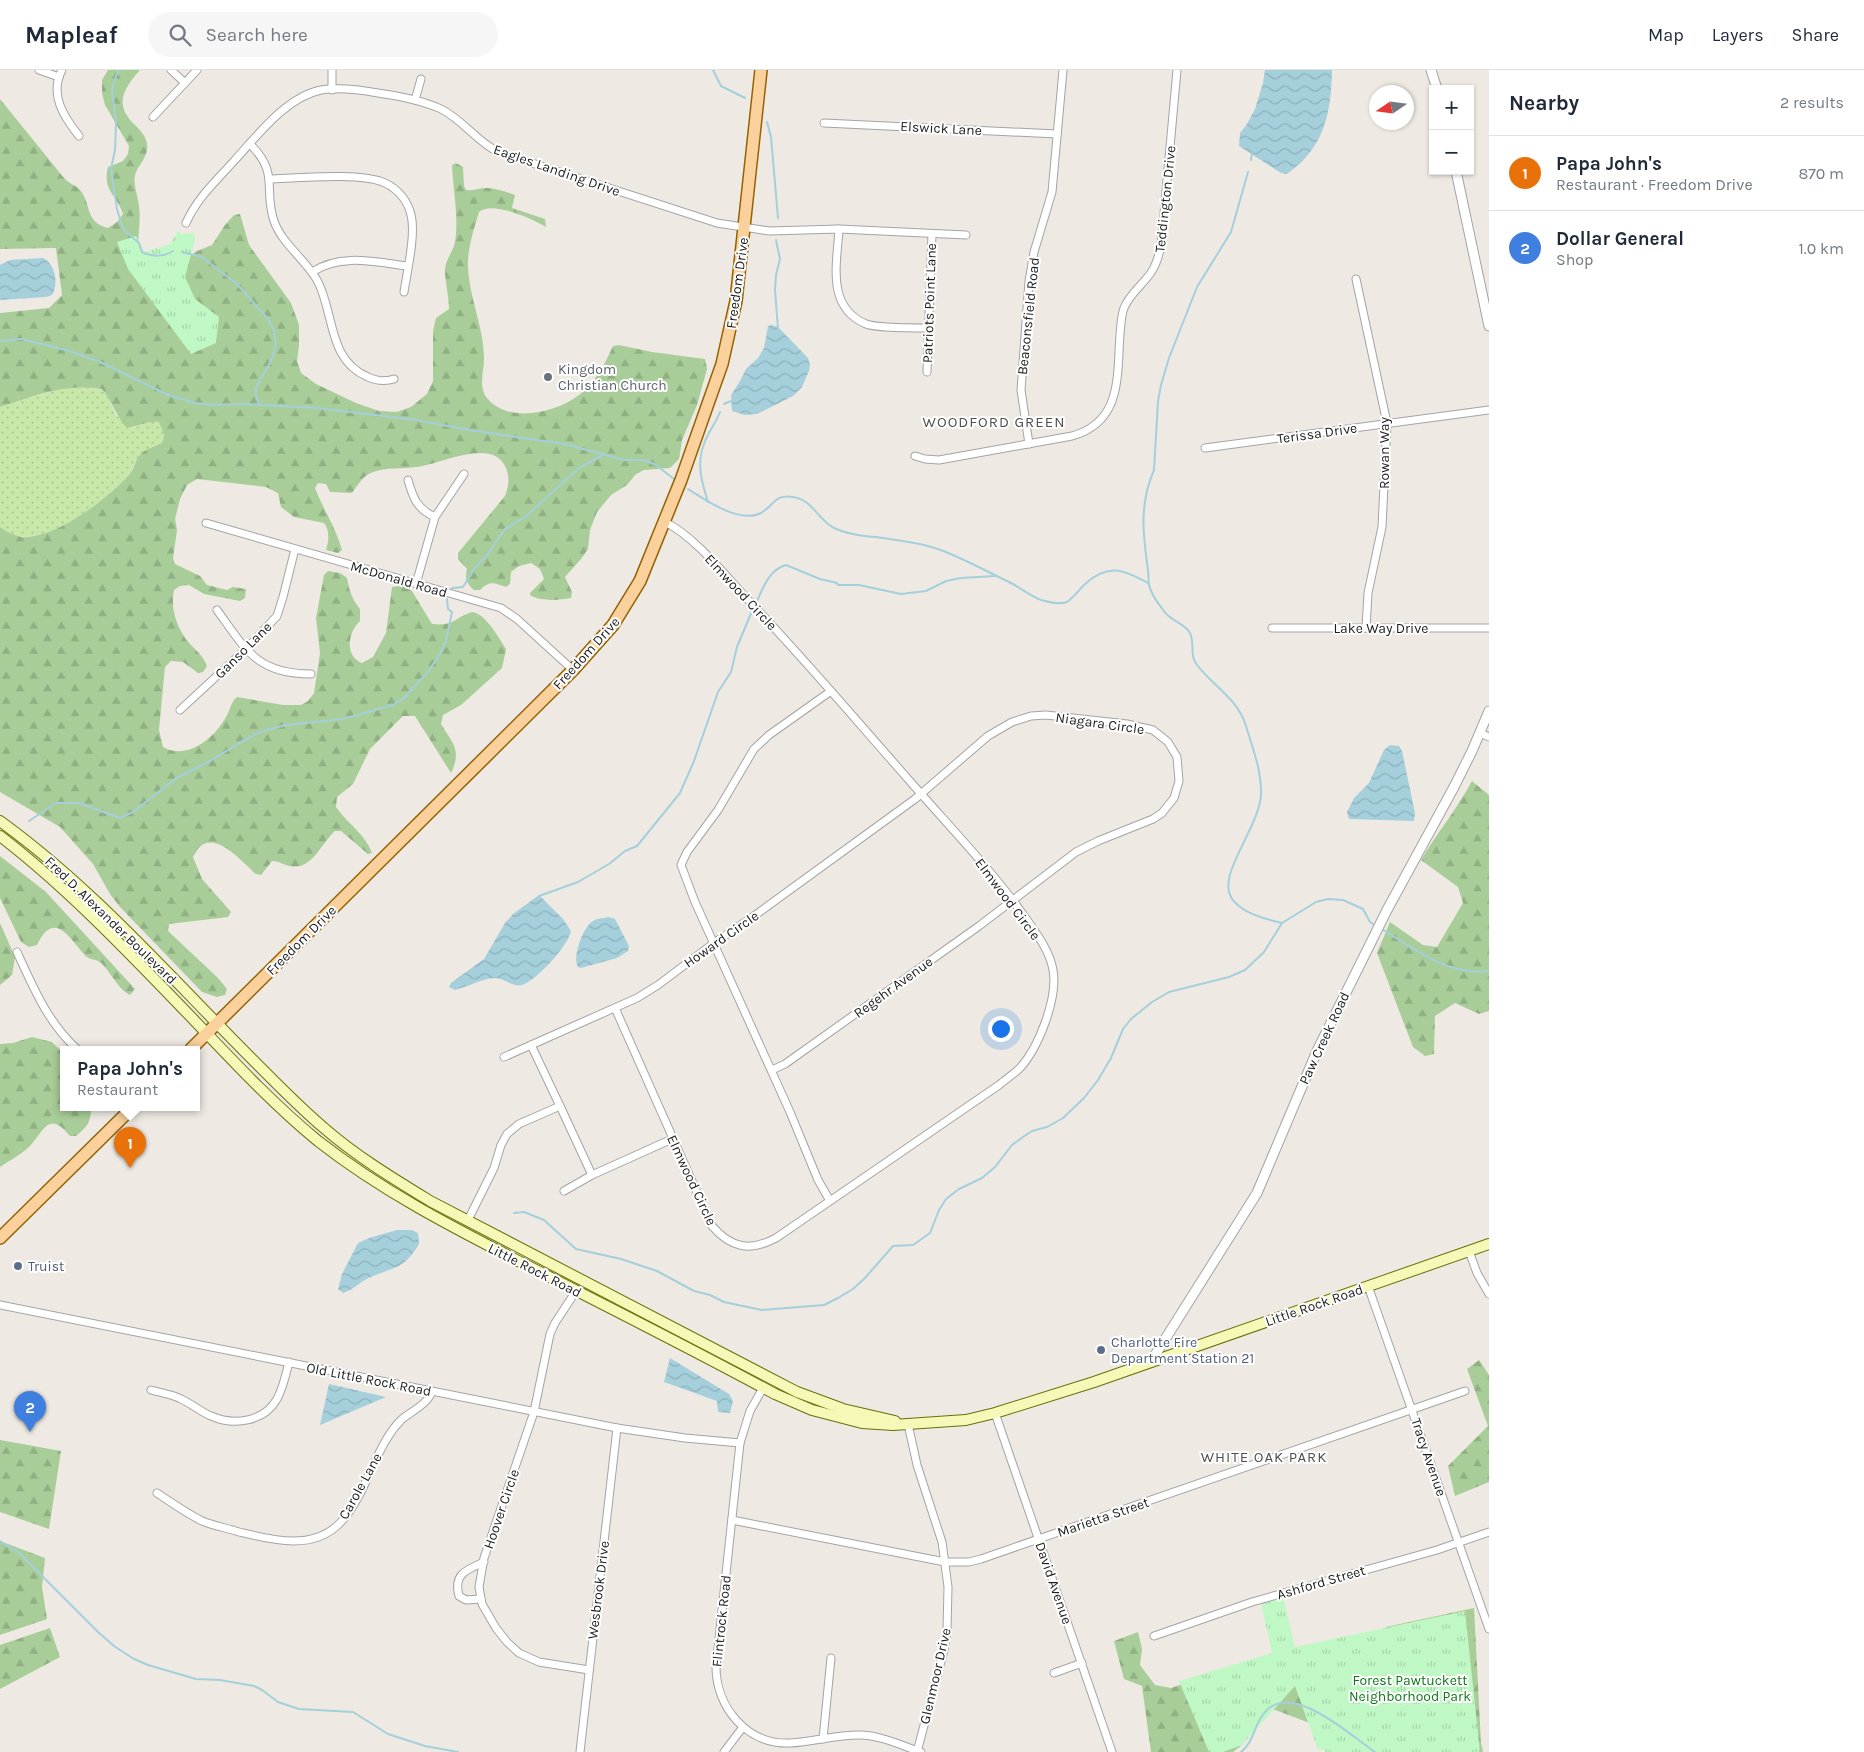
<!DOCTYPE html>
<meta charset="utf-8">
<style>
body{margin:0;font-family:Karla,sans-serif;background:#f6f6f7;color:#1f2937}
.controls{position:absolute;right:15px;top:15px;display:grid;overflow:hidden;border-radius:0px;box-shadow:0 1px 4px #0004}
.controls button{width:45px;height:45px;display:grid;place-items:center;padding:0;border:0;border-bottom:1px solid #e0e1e3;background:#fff;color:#1f2937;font:25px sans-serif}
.compass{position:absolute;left:1369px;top:15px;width:45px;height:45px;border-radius:50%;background:#fff;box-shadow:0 1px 4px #0004;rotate:257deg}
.you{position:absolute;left:1000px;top:958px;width:18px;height:18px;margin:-12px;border:4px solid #fff;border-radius:50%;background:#1a73e8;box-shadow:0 0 0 8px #1a73e833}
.badge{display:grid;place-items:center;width:32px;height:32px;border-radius:50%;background:#db2777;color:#fff;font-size:16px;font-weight:700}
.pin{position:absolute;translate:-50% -41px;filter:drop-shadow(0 1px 2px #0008)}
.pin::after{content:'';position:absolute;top:26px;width:18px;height:15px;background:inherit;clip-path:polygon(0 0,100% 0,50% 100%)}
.popup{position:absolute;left:60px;top:976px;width:140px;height:65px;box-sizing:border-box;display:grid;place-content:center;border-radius:0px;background:#fff;filter:drop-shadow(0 1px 4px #0005);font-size:16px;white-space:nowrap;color:#747a83}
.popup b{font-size:19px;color:#1f2937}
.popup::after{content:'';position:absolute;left:50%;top:100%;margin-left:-10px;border:10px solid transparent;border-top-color:#fff}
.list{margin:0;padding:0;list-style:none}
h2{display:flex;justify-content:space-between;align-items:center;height:65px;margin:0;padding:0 20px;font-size:21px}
h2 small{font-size:16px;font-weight:400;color:#747a83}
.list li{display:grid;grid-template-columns:32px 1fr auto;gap:15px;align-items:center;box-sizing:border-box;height:75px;padding:0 20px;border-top:1px solid #e0e1e3}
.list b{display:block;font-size:19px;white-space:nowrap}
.list p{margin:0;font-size:16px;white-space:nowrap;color:#747a83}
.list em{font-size:16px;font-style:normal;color:#747a83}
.icon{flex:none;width:28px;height:28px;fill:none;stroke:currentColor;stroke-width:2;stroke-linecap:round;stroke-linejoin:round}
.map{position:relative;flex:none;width:1489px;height:1682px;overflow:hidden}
header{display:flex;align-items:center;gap:30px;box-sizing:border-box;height:70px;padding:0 25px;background:#fff;border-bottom:1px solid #e0e1e3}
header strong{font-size:24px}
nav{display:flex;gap:28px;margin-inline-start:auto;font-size:18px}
.search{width:350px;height:45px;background:#f6f6f7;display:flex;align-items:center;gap:12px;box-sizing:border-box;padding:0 18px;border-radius:28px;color:#747a83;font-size:19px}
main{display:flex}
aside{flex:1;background:#fff}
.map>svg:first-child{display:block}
</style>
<header>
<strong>Mapleaf</strong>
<div class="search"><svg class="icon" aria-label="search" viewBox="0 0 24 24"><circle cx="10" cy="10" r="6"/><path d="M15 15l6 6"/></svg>Search here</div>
<nav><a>Map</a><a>Layers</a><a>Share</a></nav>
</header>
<main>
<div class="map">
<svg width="1489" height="1682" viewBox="0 0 1489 1682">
<defs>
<pattern id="grass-dots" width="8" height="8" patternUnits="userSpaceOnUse" patternTransform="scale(1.25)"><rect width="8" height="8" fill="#c8e8a9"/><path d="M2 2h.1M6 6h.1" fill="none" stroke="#abc791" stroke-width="1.8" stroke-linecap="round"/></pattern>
<pattern id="forest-firs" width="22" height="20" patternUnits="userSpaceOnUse" patternTransform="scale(1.25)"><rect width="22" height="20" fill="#a8cd98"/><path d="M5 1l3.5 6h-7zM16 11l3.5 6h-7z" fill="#90b083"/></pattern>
<pattern id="park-tufts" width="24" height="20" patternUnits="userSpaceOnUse" patternTransform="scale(1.25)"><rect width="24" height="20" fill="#c0f8c5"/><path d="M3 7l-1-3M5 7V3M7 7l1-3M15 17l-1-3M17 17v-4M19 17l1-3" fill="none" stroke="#a5d4a9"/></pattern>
<pattern id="water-waves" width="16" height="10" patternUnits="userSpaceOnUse" patternTransform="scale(1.25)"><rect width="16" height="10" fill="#a4cfdb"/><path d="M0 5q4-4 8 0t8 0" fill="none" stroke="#8db1bc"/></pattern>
</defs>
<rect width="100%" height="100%" fill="#eeeae3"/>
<path fill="url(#grass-dots)" d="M84,317L102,319L108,328L116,345L132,358L152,351L159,352L164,365L163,372C155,376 146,380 140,386C134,390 134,400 129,405C104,430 50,476 13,465C9,464 4,460 0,457V337L62,318Z"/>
<g fill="url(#forest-firs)">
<path d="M108,0H140C124,18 113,35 135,55C140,60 146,66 147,74C149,87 137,96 135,105C133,115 138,126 139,136C141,149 138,164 138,178L199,235L184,217L186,189L197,181L212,175L225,155L234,145L240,144L249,175L291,233L299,255V276L297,291L301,303L316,314L356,333L379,341L397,342L411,337L427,324L433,311V261L436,248L449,239C449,227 446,216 445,204C444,190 453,183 455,172C459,146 453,120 452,95L456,93L463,97L464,116L466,120C474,121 479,118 487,118C496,118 506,122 515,125L512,138L545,149L546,157C533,149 491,130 479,142C474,159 468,176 468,194C468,225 484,257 484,288C484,301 478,317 487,328C508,354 556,343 579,325C595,313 605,294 613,276L619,275L652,282L705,289L707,299L697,335L682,370L679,389L670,398L644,400L636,404L627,415L611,425L597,442L590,460L588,479L581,489L565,507L572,522L571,528C560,530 540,532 530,525V523L544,509L540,499L531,493L519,496L511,502L510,514L506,517C494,513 490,510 480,520H474C466,513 465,509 467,499L458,489V483L505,426C509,415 510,407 505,396C491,367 439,395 416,397C402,399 387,397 373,402C363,405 358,415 352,423L330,422L326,414L318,413L315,418C323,439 336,458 342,480L338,483L326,480C329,471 330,461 324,453L294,447L281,437L278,423L266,417L197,409L187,415L180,429L175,449L177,460L173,488L175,494L200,506L207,515L227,520L233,517L246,519L245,528L240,531L204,524L189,515L180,516L174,520C170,539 177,559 190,574C197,581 204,587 207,596L203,602L198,603L183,592L171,591L165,597L159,660L163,677C188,691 215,667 226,647C231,639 230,633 237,627L283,635H301L308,631L314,623L320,583L316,548L324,505L328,501L340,503L347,508C349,520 352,529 360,539V551C348,562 344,586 362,593L373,587L386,563L392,517L398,516L410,518L432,554C453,556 452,550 469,543C482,537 500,570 506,579L502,598L461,635L443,645L441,654C453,674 462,680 451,703L415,646H403L370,679L353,714L337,727L336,737C347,753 366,765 372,783L368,784L341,761H335C321,773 312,801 290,796C283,795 280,791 272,791L261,805L256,804C239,789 209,752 193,787L202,809L231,842L228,847L169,854L168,861L218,908L227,919L225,925L217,927L202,922L120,837L110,824L93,794L60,757L0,722V457C9,463 17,468 28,467C62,464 106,429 129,405C135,399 135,388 142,383C148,378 156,376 163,372L164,365L159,352C146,350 138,358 126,357C116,345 112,332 102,319C62,313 37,326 0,337V243L49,238L62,225L56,178L0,179V29L64,108C69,114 76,115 80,120C92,134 84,152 108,158L117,152L123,144C117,124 102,121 108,97L123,91L128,84L129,76L105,35L102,23V10Z"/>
<path d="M1472,711L1489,725V941L1479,944L1455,933L1435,946L1434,984L1425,986L1413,977L1377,883L1390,852L1423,875L1437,877L1463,833L1458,817L1421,790C1437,763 1457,739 1472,711Z"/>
<path d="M0,786L46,822L135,919L130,925C115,917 109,897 98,891C95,889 91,890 87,887C72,873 55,836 37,875L29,877L21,872L0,828Z"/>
<path d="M0,853L15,887L12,905L0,915Z"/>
<path d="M32,967L52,972L64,984V1037H91C92,1051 86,1058 76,1066H70C48,1040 45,1060 30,1076C21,1085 10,1090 0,1097V974L13,973Z"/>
<path d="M1479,1290L1489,1305V1412L1455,1426L1448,1396L1488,1356L1467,1299Z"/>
<path d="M0,1370L61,1381L49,1459L0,1442Z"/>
<path d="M0,1471L45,1488L42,1517L47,1549L0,1565Z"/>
<path d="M1474,1538L1481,1673L1483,1682H1328L1315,1655L1270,1638L1242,1675L1233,1682H1151L1142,1616L1124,1609L1114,1571L1138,1562L1142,1579L1140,1595L1155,1615L1171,1618L1273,1583L1385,1565L1386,1557Z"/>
<path d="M50,1558L60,1587L0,1619V1575Z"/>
</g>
<g fill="url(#park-tufts)">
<path d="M178,161L182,164L193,163L195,165V170L185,207L195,229L219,247L216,273L191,284L128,199L117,172L136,166L144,182L170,174Z"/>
<path d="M1283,1526L1295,1577L1465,1541L1480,1682H1325L1324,1679L1318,1680L1295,1616L1242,1675L1223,1682H1209L1179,1611L1272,1583L1261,1533Z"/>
</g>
<g fill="url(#water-waves)">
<path d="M1265,0H1332C1331,43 1325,77 1287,104L1281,103L1239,76L1240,63L1247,54L1255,39L1263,13Z"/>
<path d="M43,188C55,194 59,213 52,225L46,227L0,230V195L10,190Z"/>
<path d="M772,255L778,257L808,288L810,295L809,301L802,317L793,326L757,344L745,345L732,341L731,325L740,311L746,299L758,288L764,278L768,256Z"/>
<path d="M1390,675L1399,676L1402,681L1415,743L1414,751L1349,749L1347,742L1354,728L1369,713L1384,680Z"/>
<path d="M539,825L563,849L571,861C568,876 537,910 522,915C513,917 505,909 496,908C482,908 468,917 455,920L449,917L451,913L484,889L505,853L513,844Z"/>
<path d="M609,847L615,849L629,876L628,881L617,888L581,898L578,897C572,887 583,857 593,851C598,848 604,848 609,847Z"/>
<path d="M397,1160H412L418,1163L419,1174C403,1200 396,1196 371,1207C360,1211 354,1220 343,1223L338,1219L342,1204L358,1173L369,1168Z"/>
<path d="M670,1288L729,1324L733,1331L730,1343L718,1342L717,1331L664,1312Z"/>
<path d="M329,1314L386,1327L320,1355Z"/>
</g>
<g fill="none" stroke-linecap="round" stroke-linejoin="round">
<g stroke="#a4cfdb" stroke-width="2">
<path d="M118,0L112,19L116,54L115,80L111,99L117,139L122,156L125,161L139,173L142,182C152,187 164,187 173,181"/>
<path d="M713,0L721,16L745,28"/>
<path d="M767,52L771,67L778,148"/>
<path d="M1251,90L1252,83"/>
<path d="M1248,102L1231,162L1197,217L1169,288L1161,315L1158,331L1154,400C1139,434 1143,465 1148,500C1149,505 1148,511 1149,515C1151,525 1158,533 1164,541C1170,551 1185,553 1190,563C1195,573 1189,585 1197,595C1213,616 1238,629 1246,656C1253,679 1262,702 1261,726C1260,737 1256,746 1252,755C1227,809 1204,835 1282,853"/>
<path d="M776,170L780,189L776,205L775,220L778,259"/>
<path d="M182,182L202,187L237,214L268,249L274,260L276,275L271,291L256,317V325L259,334"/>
<path d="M0,271L22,269L70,281L100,292L168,325L195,333L213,335L243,334L318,338L416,350L469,360L565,374L624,390H644L656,395L674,409"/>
<path d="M724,334L731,331"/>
<path d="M688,419C705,430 740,454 761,443C775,435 774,424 793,427C812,429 818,450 834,458C849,465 867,466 883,468C904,471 926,474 946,482C968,491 990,503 1011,513C1021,518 1030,526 1041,530C1049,532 1059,535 1067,532C1074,527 1078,521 1084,515C1107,493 1123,499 1148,513"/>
<path d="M708,432C702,413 696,394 704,374C708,362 716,353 720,342"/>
<path d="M452,518L463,517L474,499L488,484L505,459L525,447L579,398L605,384"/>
<path d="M757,531C764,516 769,500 786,495L820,509L837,513L838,515H859L901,524L926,521L946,511L961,508L995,506"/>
<path d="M29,751L56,733H79L120,748L133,742L175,709L210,691L241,672L260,662L286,655L343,649L393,635L404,628L427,603L440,584L446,571L452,542L448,539L447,529"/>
<path d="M539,826L578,812L609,794L625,781L637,776L680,723L694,691L718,622L731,602L737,577L752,541"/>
<path d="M1380,858C1414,878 1448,907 1489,901"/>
<path d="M514,1143L524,1142L544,1150L576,1179L621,1189L657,1201L694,1221L710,1225L724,1232L762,1240L824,1235L838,1228L853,1219L865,1208L893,1176L913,1175L930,1163L939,1140L946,1129L959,1119L982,1108L995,1097L1012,1075L1023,1067L1032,1061L1047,1057L1063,1048L1084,1028L1098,1010L1111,988L1123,959L1131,949L1152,932L1169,922L1229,907L1245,900L1264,882L1282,853L1316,832L1328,829L1343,830L1363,839L1370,852L1376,856"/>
<path d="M0,1471L19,1483L98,1562L114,1576L134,1589L148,1595L196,1609L220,1610L254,1616L262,1620L278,1632L299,1639L353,1642L388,1664L425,1676L458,1682"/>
<path d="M1241,1682C1255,1672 1254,1651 1267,1640C1295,1613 1352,1667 1375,1682"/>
</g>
<defs>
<g id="minor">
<path d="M39,0L59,7"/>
<path d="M62,0C49,25 64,47 79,66"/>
<path d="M171,0L185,13"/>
<path d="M332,20V0"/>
<path d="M415,30L421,9"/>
<path d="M153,47L197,0"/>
<path d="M824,53L1057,64"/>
<path d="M250,74C280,104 263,118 274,151C282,174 305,189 317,210C335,243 327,290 368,307C377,311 384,312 394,309"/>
<path d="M270,109C297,108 362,102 385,113C398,119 408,131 411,145C416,164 407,202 404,222"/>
<path d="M186,153C197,128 216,111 234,91C257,66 286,27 321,20C339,17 361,20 378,23C399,26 421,30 441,39C462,49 476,71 498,82L717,153L769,161L839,159L966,165"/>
<path d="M839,159C837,194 826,237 866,254C876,258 915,258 928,258"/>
<path d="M312,202C341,183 375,192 407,196"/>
<path d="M1356,209L1387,353L1382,457L1368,523L1366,558"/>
<path d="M927,302L932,164"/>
<path d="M1029,374L1021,320L1029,211L1034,182L1052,122L1063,0"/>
<path d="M1205,378L1489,340"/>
<path d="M915,386L925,389L939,390L1072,366C1122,352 1117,307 1120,264C1121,255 1121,246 1124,238C1130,223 1144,214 1152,201C1157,193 1159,185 1161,176L1177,0"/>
<path d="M408,410C413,428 417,439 435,447"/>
<path d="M206,453L501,538L517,549L573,600"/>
<path d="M416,514L435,447L464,404"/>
<path d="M217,540C246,580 257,604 311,604"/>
<path d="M1272,558H1489"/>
<path d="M180,640L246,579L277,546L283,527L295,479"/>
<path d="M1480,663L1489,667"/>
<path d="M17,882C33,917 48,953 77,979"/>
<path d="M615,938L712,1156C731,1178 750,1182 776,1168L999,1015C1006,1009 1014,1004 1020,998C1039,977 1058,928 1053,900C1050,881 1036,863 1025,847C990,798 947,754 908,709C856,650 806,591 752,534C727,508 697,468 665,452"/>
<path d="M504,987L637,928L658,915L714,873L754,846L915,729L988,666L1012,652L1031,646L1046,645L1127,654L1153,660L1168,672L1177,687L1179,711L1174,728L1162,743L1153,749L1098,771L1076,782L979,856L785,994L772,1000"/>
<path d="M560,1036L592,1105L672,1069"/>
<path d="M564,1121L592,1105"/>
<path d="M830,1131L818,1110L790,1042L695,832L681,795L687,782L718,740L754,679L769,665L831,621"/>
<path d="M468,1150L494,1098L501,1075L507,1064L519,1054L560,1036L531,975"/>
<path d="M1469,1181L1477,1203L1489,1224"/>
<path d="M1368,1216L1489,1559"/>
<path d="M576,1221L555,1253L550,1264L534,1342L484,1488L479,1517L482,1534L496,1558L507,1572L519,1583L539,1592L589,1600"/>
<path d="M0,1235L617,1358L685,1368L740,1373"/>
<path d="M763,1318L750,1341L740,1373L716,1597C716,1637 747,1675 790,1673C814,1672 838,1664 862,1665C882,1666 903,1676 921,1682"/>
<path d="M151,1320C161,1323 172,1324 181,1329C192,1334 201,1342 211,1346C234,1356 264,1352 277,1329C283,1318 286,1305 289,1292"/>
<path d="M995,1343L1112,1682"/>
<path d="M908,1354L917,1395L942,1472L948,1517L947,1561L944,1580L917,1682"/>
<path d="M157,1423C172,1433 186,1443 202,1451C214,1456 227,1458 239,1462C272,1470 313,1481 340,1453C362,1430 370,1397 386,1370C390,1363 396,1355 402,1349C412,1341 428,1334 432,1321"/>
<path d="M732,1450L945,1492H969L981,1489L1465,1321"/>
<path d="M481,1529L466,1530L459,1526C453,1504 466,1500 484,1492"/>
<path d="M1154,1566L1252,1532L1437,1480L1489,1462"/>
<path d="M1054,1603L1082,1593"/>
<path d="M823,1669L831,1588"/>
<path d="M580,1682L617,1358"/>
<path d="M724,1682L743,1657"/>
</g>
<g id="tertiary">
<path d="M1431,0L1437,19"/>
<path d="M1456,101L1489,256"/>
<path d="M1152,1290L1257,1123L1317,981L1387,840L1454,717L1472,681L1489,641"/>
</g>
<g id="secondary">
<path d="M0,751C94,819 171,908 253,990C276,1013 299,1037 324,1058C356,1086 394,1109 430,1131L797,1322L843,1339L895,1351"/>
<path d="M0,766C70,820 132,886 193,949C233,991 273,1034 318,1071C383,1122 456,1159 530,1197C612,1239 694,1280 775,1324L812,1340L862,1353L893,1355L966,1350L995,1343L1094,1312L1489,1174"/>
</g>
<g id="primary">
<path d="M191,979L573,600L613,555L640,511L681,410L722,294L736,231L761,0"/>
<path d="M0,1168L133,1037"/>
</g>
</defs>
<use href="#minor" stroke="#a4a4a4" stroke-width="9"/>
<use href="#tertiary" stroke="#a4a4a4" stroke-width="11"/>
<use href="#secondary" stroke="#667107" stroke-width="12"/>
<use href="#primary" stroke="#936303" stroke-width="14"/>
<use href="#minor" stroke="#fff" stroke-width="7"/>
<use href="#tertiary" stroke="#fff" stroke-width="9"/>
<use href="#secondary" stroke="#f5f8b7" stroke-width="10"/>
<use href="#primary" stroke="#fad19c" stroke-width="11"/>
</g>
<circle fill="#6b7280" stroke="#fff" stroke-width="2" cx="548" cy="307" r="5"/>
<g fill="#5c6f8a" stroke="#fff" stroke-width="2">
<circle cx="18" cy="1196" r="5"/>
<circle cx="1101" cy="1280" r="5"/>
</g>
<g text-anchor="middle" stroke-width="4" stroke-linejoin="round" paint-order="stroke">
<g font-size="14" fill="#1d1d1d" stroke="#fff">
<text transform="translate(941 58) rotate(3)" y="5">Elswick Lane</text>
<text transform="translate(557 100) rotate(19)" y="5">Eagles Landing Drive</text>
<text transform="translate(1165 129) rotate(-84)" y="5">Teddington Drive</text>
<text transform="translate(737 213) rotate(-82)" y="5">Freedom Drive</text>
<text transform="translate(929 233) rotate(-88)" y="5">Patriots Point Lane</text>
<text transform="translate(1028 246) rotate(-84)" y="5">Beaconsfield Road</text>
<text transform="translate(1317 363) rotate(-8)" y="5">Terissa Drive</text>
<text transform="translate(1384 383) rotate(-90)" y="5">Rowan Way</text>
<text transform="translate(399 509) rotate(16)" y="5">McDonald Road</text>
<text transform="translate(741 522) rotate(47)" y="5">Elmwood Circle</text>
<text x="1381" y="563">Lake Way Drive</text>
<text transform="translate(243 580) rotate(-45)" y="5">Ganso Lane</text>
<text transform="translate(586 583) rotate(-48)" y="5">Freedom Drive</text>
<text transform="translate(1100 653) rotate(8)" y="5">Niagara Circle</text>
<text transform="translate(1008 829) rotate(53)" y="5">Elmwood Circle</text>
<text transform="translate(111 850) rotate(44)" y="5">Fred D. Alexander Boulevard</text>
<text transform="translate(721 869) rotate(-35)" y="5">Howard Circle</text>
<text transform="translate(301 870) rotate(-45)" y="5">Freedom Drive</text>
<text transform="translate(893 917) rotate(-36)" y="5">Regehr Avenue</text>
<text transform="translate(1324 968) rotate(-65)" y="5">Paw Creek Road</text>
<text transform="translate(692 1110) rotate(65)" y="5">Elmwood Circle</text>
<text transform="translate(535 1200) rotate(27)" y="5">Little Rock Road</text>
<text transform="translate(1314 1235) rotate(-19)" y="5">Little Rock Road</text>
<text transform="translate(369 1309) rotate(11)" y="5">Old Little Rock Road</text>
<text transform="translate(1429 1387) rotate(71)" y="5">Tracy Avenue</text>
<text transform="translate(360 1416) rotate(-61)" y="5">Carole Lane</text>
<text transform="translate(501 1439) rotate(-71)" y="5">Hoover Circle</text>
<text transform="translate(1103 1447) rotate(-19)" y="5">Marietta Street</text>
<text transform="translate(1321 1512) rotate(-16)" y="5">Ashford Street</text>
<text transform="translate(1054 1513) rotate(71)" y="5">David Avenue</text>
<text transform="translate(598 1520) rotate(-83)" y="5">Wesbrook Drive</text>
<text transform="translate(721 1551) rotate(-84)" y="5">Flintrock Road</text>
<text transform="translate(935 1606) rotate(-77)" y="5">Glenmoor Drive</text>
</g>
<g font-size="14" fill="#5b616d" stroke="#fff" text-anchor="start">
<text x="558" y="304">Kingdom<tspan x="558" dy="16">Christian Church</tspan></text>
</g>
<g font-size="14" fill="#4e5e75" stroke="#fff" text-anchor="start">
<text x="28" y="1201">Truist</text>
<text x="1111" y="1277">Charlotte Fire<tspan x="1111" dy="16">Department Station 21</tspan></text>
</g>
<g font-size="14" fill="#0d7916" stroke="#fff">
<text x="1410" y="1615">Forest Pawtuckett<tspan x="1410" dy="16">Neighborhood Park</tspan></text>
</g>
<g font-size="15" letter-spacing="1" fill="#505050" stroke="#fff">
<text x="994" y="357">WOODFORD GREEN</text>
<text x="1264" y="1392">WHITE OAK PARK</text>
</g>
</g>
</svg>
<div class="controls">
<button>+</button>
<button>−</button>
</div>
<svg class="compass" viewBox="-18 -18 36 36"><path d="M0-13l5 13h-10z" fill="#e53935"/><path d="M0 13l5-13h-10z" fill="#747a83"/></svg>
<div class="you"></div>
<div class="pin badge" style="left:130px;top:1098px;background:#e8710a">1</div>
<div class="popup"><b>Papa John's</b>Restaurant</div>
<div class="pin badge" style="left:30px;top:1362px;background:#3f7fe0">2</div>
</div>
<aside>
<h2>Nearby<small>2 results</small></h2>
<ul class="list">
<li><span class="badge" style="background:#e8710a">1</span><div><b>Papa John's</b><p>Restaurant · Freedom Drive</p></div><em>870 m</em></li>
<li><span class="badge" style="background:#3f7fe0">2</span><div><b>Dollar General</b><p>Shop</p></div><em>1.0 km</em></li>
</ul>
</aside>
</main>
